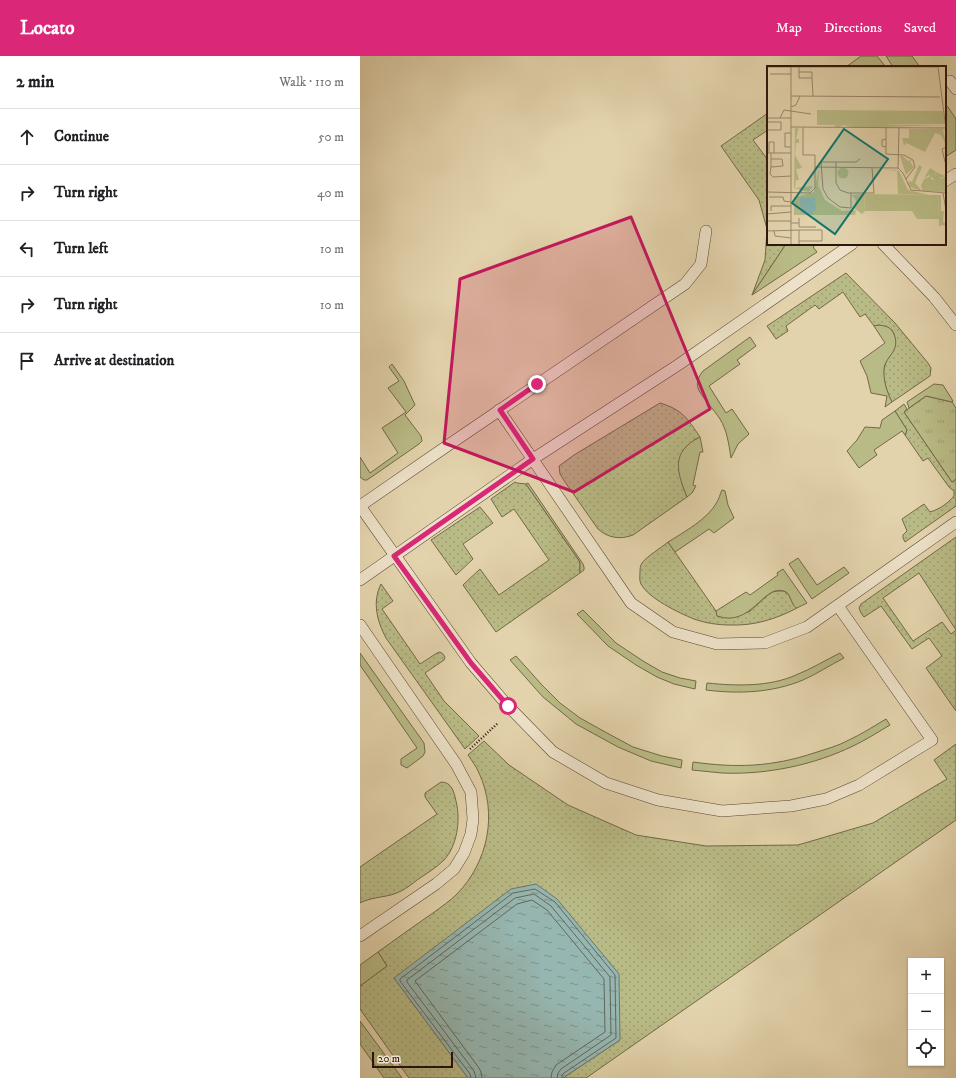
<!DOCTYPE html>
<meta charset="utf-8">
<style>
body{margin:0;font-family:"IM FELL DW Pica",serif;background:#f6f6f6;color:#202124}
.controls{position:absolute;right:12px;bottom:12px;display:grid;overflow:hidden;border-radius:0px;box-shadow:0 1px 3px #0004}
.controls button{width:36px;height:36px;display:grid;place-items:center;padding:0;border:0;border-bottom:1px solid #e0e0e0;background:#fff;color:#202124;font:20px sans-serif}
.scale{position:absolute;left:12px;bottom:10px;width:81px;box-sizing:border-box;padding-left:4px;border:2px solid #2e160c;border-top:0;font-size:11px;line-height:14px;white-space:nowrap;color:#2e160c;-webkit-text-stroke:3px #ede2c9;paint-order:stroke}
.stop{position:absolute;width:12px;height:12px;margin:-9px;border:3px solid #db2777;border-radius:50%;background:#fff}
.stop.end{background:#db2777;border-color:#fff;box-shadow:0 1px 4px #0008}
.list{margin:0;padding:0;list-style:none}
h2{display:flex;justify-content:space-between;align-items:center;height:52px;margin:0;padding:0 16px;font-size:17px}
h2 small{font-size:13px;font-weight:400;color:#757577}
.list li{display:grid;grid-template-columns:26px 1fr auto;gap:12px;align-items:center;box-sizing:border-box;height:56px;padding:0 16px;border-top:1px solid #e0e0e0}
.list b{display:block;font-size:15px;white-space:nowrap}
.list em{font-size:13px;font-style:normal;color:#757577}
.icon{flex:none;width:22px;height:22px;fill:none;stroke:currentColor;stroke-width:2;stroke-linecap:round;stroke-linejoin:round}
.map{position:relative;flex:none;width:596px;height:1022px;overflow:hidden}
header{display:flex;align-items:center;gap:24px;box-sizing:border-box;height:56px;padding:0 20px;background:#db2777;color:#fff}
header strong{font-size:19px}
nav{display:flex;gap:22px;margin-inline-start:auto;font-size:14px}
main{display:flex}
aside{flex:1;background:#fff}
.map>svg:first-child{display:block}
</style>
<header>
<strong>Locato</strong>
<nav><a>Map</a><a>Directions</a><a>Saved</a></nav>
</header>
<main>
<aside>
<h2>2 min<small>Walk · 110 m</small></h2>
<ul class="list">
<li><svg class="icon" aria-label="ahead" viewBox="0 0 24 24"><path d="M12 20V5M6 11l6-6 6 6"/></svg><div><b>Continue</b></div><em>50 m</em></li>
<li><svg class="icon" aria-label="right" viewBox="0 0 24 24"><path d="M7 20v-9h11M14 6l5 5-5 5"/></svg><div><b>Turn right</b></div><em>40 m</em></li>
<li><svg class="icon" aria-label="left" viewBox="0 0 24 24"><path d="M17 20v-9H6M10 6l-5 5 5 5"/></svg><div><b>Turn left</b></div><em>10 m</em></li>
<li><svg class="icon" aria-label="right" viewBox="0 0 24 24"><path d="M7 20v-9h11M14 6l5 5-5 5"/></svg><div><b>Turn right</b></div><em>10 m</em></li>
<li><svg class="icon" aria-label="arrive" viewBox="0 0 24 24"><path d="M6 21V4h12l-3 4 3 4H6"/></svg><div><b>Arrive at destination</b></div></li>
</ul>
</aside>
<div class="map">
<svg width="596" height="1022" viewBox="0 0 596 1022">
<defs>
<pattern id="grass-dots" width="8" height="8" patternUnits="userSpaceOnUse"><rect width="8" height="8" fill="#b9bb86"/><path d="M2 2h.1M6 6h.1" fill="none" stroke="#9fa072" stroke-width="1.8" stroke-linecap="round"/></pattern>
<pattern id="park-tufts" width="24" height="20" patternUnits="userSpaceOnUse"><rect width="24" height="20" fill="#b9bb86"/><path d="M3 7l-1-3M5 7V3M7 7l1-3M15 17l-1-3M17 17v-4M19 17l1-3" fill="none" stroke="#9fa072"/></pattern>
<pattern id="water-ripples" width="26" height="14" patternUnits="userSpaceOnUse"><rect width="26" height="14" fill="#96b7b1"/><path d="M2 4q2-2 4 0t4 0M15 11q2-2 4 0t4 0" fill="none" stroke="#7b948e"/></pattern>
</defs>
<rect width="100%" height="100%" fill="#e3d3ac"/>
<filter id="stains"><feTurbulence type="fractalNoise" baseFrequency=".005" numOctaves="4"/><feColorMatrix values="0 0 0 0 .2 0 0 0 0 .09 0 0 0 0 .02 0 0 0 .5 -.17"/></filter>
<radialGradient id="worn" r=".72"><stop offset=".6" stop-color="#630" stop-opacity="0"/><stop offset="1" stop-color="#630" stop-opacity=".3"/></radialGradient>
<g fill="url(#grass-dots)" stroke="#746849">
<path d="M408,57V74L393,84L408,104V119L407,120L408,122V188H426L392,239L405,204L407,173L399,144L361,90Z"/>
<path d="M486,217L535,267L568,307L571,312L570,320L532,346C527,337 522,322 524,312C524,311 526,307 526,306C534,293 539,290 532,274L519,269L514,270L505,258L500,261L483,236L459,253L455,249L426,270L428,275L416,283L407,270Z"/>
<path d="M300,347C323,354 327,362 340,381L334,384L322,428L327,441L273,479C260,484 248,482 238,473L205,426L200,418L199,410L214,399Z"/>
<path d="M544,348L547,353L544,356L592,426L596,423V450L545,486L543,482V479L547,475L542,463L564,448L570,456C580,453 587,448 594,440V435L589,431L568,402L563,405L545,379L547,374L535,355Z"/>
<path d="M155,426L157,427L166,428L220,506V517L136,576L103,529L120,513L139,539L189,504L154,453L142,461L131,443Z"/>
<path d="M120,451L133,467L103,488L113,503L96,519L71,484Z"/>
<path d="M596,481V574L559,517L523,542L553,585L582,566L591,578L596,574V655L566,612L582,600L569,582L552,593L521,550L504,561L501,557L499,552L501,548Z"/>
<path d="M308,486L356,555L358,561L389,556L408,539L412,536L418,535H424L428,538L431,542L433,548L437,552C416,563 394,570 370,569C358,569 345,567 334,563C319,557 288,542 281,528C279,524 280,520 280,516C280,513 280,510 282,507C287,500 301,492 308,486Z"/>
<path d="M21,528L33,545L22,553L60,608L77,597L80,596L83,598L85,601L84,604L65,617L84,645L119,680L105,693L26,582C17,565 12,546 21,528Z"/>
<path d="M124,685L149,709L208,749L276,779L346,790L438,789L513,767L587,723L574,704L596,688V764L226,1022H203L260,984L34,922L108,1022H49L0,953V930L27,910L18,896C36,883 54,870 73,857C81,851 90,845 97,838C128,806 138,758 119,717C116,710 112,705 108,699Z"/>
<path d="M81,726C92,726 94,736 96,745C101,764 97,790 84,804C76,812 66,818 57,824C52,828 47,832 41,835C29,842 13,840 0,847V811L77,758L65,741V737Z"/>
<path d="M0,965L42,1022H24L0,988Z"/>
</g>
<path fill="url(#park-tufts)" stroke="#746849" d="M566,340L592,346L596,352V423L592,426L544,356Z"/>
<g fill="#b9bb86" stroke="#746849">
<path d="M501,0H517L525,10L523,11H486Z"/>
<path d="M526,0H552L560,11H533Z"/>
<path d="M585,49L588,51L596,63V94L585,101Z"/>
<path d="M426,188H457L453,191L457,196L392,239Z"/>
<path d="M519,269C526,270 531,271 534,278C541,296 525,300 524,313C523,324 527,336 532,346L525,351L527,340L511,337L507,320L500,305L525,287L514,270Z"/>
<path d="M390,281L396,290L377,304L380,308L349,330L366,357L372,353L389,378L378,388L371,402C369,389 367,374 360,363C355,355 340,339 338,332C336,326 339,320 343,315Z"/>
<path d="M32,308L44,325L55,349L45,359L61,380L62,385L59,388L7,424H4L0,421V401L10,417L38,397L22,372L46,356L28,332L39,325L29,311Z"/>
<path d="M574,328L583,329L593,345L592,346L566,340L549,352L547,346Z"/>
<path d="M535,355L547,374L545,379L542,375L514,394L517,399L499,412L487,395L497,384L505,371L520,372L522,364Z"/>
<path d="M340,381L343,396H340L333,429L336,430L332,437L327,441C317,416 310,396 340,381Z"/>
<path d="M168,427L223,508L224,511V514L220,517V506L166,428Z"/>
<path d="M362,434L365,435L368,449L374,462L354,477L349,473L315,496L308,486C324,476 348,463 357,446C359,443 360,438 362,434Z"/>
<path d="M438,502L457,529L484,511L489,517L452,543L429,508Z"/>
<path d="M423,513L447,547L437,552C436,552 433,549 433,548C430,543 430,537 424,535C403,528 392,572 357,560L356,555L386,536L390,539L418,519L417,517Z"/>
<path d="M223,554L256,587L283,605L302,616L320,622L336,625L335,633L314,628L297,621L276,609L248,590L217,558Z"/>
<path d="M0,597L64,687L65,696L63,700L47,712L41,709V703L57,692L0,609Z"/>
<path d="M480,597L484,602C470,609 457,618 443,624C412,637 378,638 346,634L347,627C376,630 409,631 436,619C451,613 466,604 480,597Z"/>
<path d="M156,600L182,629L200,647L220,662L247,677L273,691L302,700L322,704L321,712L291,705L258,691L216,668L183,641L150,604Z"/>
<path d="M526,663L530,669C518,676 506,684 493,690C454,709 406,719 362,717C352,716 342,715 332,714L333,706C376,712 412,711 454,697C466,693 478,690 489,684C502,678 514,670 526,663Z"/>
<path d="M18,896L27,910L0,930V909Z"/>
</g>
<path fill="url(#water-ripples)" stroke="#6c776f" d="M176,828L197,843L259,918L260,984L203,1022H108L34,922L151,833Z"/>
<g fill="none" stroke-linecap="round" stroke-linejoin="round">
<g stroke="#62665e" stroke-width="1">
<path d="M111,1022L110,1018L40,925V923L153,837L175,833L195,846L255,919L256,982L204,1017L202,1019V1022"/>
<path d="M116,1022L114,1015L47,926V924L155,842L174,838L191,850L250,921L251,979L201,1013L198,1017L197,1022"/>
<path d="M122,1022L121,1016L119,1012L55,925L157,848L172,844L187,854L244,923L245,976L196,1009L192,1016L191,1022"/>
</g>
<defs>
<g id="service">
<path d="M590,25L596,33"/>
<path d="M585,125L596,118"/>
<path d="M523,188L574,241L596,269"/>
<path d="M139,354L271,547L313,576L357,588L405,587L447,571L596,466"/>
<path d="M0,450L111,607L148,650L193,696L246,727L298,744L362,755L431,750L466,743L499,729L572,684L478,550"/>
<path d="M0,450L87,390L325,228L341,208L346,175"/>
<path d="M0,524L173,403L318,309L492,188"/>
<path d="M0,569L96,708L111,736L113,763L111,778L104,797L94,813L76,828L0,880"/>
</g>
</defs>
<use href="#service" stroke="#5b4534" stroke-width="12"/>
<path stroke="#2e160c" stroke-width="2.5" stroke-dasharray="1 2" stroke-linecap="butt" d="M110,693L138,667"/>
<use href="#service" stroke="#ede2c9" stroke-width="11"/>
</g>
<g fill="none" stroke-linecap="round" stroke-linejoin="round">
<path stroke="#db2777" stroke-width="5" d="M148,650L111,607L34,500L173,403L140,354L177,328"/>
</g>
<path fill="#c2185b" fill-opacity="0.2" stroke="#c2185b" stroke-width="3" stroke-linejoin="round" d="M271,161L350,353L214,436L84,387L100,223Z"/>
<g transform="translate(407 10)">
<rect width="179" height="179" fill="#e3d3ac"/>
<path d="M50,44L176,45L178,58L50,59ZM28,62L33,63L31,64L29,73H32V77H29L28,89L35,102L29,103L32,114H29L28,122L46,120L42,126L27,122ZM142,63H176L179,79L174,69L168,67L158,86L139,77L137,80L135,72H142ZM133,90H136L141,95L145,94L143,96L147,101L139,109ZM152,99L155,101L148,117L155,125L143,121L141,115L145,116ZM70.5 107a5.5 5.5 0 1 1 11 0a5.5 5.5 0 1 1-11 0ZM52,102L51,119L58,134L75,145L89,144L88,149H27V132L28,130V136L29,131L47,126ZM113,103L128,104L132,105L141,124L162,129L131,128L130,105ZM170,108L174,113L179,110V126L156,125L154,120L157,113L164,110V113L168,114L167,109ZM97,128L98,145L95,148L87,142L89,134L85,129ZM171,129H174V145H177L176,155L179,159L172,160Z" fill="#b9bb86"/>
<path d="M97,128L171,129L172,153H150L145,145H98Z" fill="#b9bb86"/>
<path d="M118,58L122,59H177L89,62L76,59L71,62L67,59ZM163,102L169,106L178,110L174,112L168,107V114L162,109L157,112Z" fill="#b9bb86"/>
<path d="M33,132H48L49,143L46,148H34Z" fill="#96b7b1"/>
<path fill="none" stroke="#9b876c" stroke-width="1" d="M24,0V179M0,1H171M32,1V12H45L46,30M171,1L179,63M32,6H45V12M3,8H24M24,30L173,31M24,41L29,39L33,30M0,52H24M13,52L17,44L44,48M0,56H14V64H0M24,61L179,62M119,61V88L137,89L146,94L148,101L139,113M24,67H18V81H24M119,73L115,74V80L119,81M0,87H24M2,87V76H7V87M4,87V101L16,100L15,93H4M69,96V117L73,124L81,127H107L105,102M178,96L175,83L179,81M4,101L3,108L6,111L24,110M48,101L131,102L136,107L144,124L179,127M131,102L132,61M0,126L43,127L48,122V89H36V61M84,127V142L73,141L61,132L56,123L54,96H89L93,93M176,127L179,144M2,131H16L17,135L24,136M4,145V140H24M0,148L24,146M0,155H24M24,157H32V152M32,157V161H49M32,164H55V175M0,165L32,164V179M7,165L8,170L24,172M32,175H55M24,179H179"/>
<path fill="#0f766e" fill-opacity="0.15" stroke="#0f766e" stroke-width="2" d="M77,63L121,93L68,168L25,137Z"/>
<rect width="179" height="179" fill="none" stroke="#2e160c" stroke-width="2"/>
</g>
<rect width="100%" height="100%" filter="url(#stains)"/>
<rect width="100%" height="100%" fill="url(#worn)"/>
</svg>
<div class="controls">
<button>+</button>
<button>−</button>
<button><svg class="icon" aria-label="locate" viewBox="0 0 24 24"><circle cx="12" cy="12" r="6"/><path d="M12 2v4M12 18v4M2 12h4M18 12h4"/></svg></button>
</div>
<div class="scale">20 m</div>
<div class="stop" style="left:148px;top:650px"></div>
<div class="stop end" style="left:177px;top:328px"></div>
</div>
</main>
